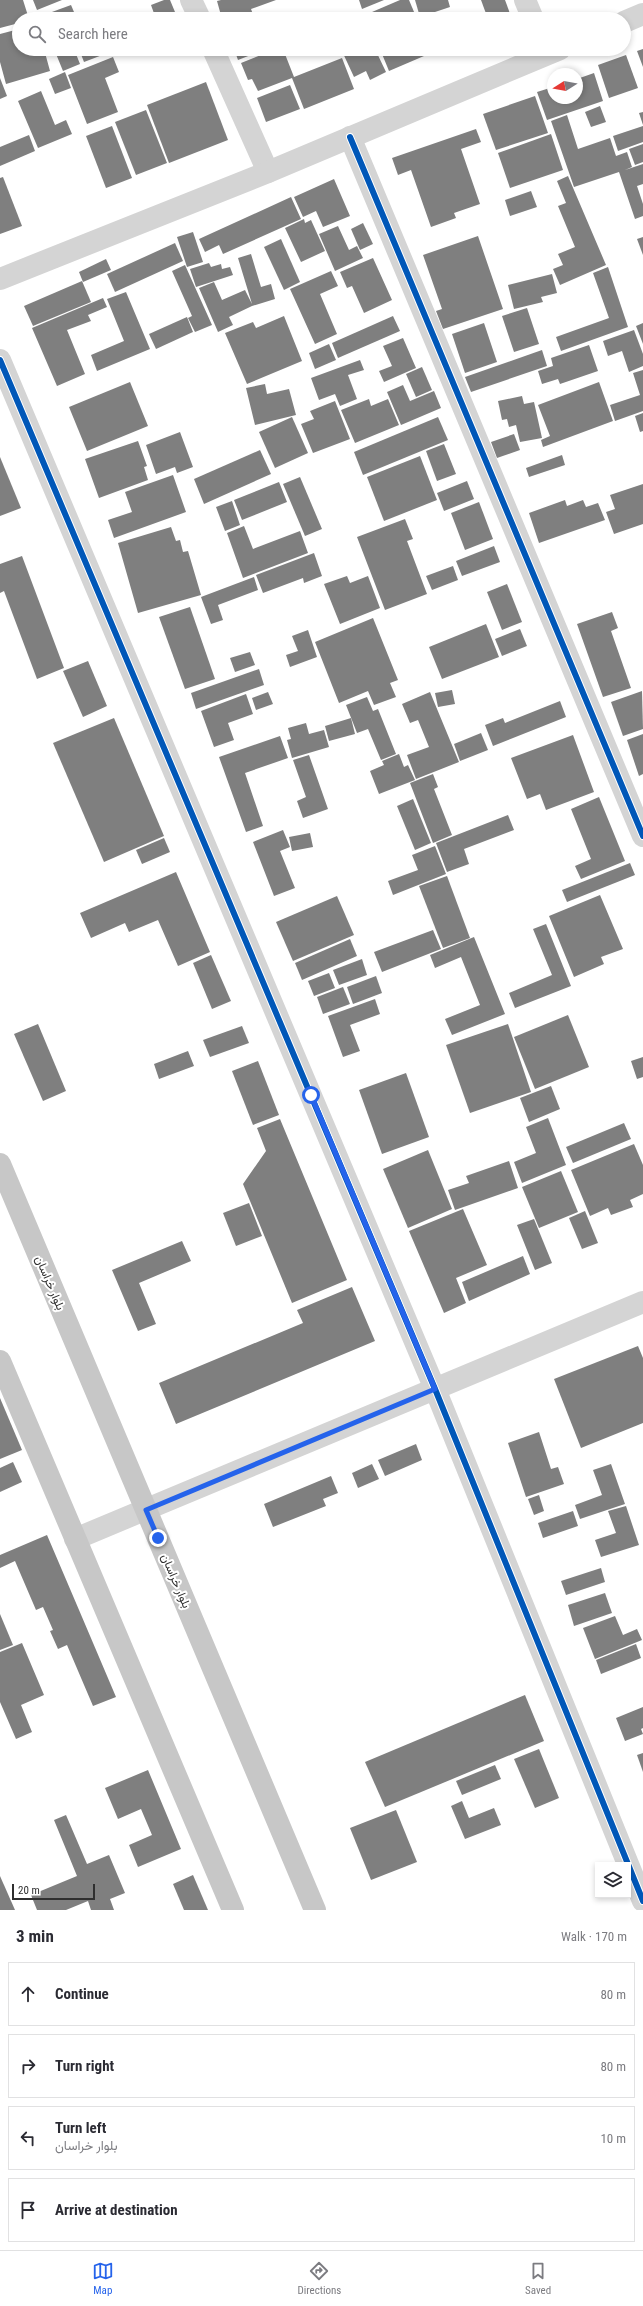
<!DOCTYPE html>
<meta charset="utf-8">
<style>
body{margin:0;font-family:"Roboto Condensed",Vazirmatn,sans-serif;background:#f7f7f7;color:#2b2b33}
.controls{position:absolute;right:12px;bottom:12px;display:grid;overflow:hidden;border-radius:0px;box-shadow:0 2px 6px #0003}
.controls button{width:36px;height:36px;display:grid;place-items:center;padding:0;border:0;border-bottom:1px solid #e1e1e2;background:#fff;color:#2b2b33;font:20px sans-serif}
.compass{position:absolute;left:547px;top:68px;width:36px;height:36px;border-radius:50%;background:#fff;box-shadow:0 2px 6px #0003;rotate:259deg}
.scale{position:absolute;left:12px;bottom:10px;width:83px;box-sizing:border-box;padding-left:4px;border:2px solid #2f2f2f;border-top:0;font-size:11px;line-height:14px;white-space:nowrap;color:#2f2f2f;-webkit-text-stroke:3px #fff;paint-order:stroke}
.stop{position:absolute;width:12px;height:12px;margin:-9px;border:3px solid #2563eb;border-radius:50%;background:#fff}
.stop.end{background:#2563eb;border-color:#fff;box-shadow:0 1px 4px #0008}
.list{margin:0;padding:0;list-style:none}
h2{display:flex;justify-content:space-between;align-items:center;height:52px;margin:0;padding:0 16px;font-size:17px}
h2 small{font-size:13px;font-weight:400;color:#7c7c81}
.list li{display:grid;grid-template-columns:26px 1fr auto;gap:12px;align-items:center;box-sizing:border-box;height:64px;margin:0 8px 8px;padding:0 8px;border:1px solid #e1e1e2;border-radius:0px}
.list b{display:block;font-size:15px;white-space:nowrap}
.list p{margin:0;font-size:13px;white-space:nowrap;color:#7c7c81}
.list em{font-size:13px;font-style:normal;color:#7c7c81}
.icon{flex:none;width:22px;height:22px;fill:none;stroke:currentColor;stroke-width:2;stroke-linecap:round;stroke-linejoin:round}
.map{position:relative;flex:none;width:643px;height:1910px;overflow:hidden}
.search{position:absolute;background:#fff;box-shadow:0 2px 6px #0003;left:12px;right:12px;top:12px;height:44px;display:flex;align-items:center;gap:10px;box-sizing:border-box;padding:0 14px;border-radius:22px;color:#7c7c81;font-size:15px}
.sheet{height:340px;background:#fff}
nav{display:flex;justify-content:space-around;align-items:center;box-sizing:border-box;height:56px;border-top:1px solid #e1e1e2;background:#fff;font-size:11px;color:#7c7c81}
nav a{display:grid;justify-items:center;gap:2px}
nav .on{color:#2563eb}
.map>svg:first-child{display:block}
</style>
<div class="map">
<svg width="643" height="1910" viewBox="0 0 643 1910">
<rect width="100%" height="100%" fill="#fff"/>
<g fill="#7f7f7f">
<path d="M0,0H23L29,19H19V23L0,28Z"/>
<path d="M33,0H62L37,10Z"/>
<path d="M164,0H170L175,12L156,19L151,5Z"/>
<path d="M221,0H276L251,9L254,17L222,19L217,1Z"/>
<path d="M359,0H384L362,9Z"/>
<path d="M400,0H409L417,19H367L365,15Z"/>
<path d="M415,0H448L450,7L420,17Z"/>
<path d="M481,0H505L512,19H488Z"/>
<path d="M71,5L77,19H42L41,16Z"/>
<path d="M480,12L483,19H464Z"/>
<path d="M19,29V49H44L50,71L6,84L0,62V34Z"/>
<path d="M54,49H74L80,64L63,71Z"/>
<path d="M79,49H118L84,62Z"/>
<path d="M148,49H163L150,54Z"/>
<path d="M234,49H266L238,60Z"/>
<path d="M276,49H283L294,77L342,58L354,89L304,109L292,78L258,91L252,79L248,80L241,63Z"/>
<path d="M341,49H375L386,72L370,80L366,71L354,77Z"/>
<path d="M380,49H430L431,53L389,71Z"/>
<path d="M643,49V67L637,51Z"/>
<path d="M626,55L638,88L609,98L598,65Z"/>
<path d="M113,57L119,72L105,78L118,112L87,124L68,75Z"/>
<path d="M65,72L71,88L55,94L49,79Z"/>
<path d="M594,73L603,101L547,120L537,92L553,87V98H577V79Z"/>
<path d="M0,78L7,96L0,99Z"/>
<path d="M206,82L228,140L169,163L147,105Z"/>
<path d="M290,85L300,109L266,122L257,98Z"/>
<path d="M41,91L55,125L66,120L72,134L38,148L18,101Z"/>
<path d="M535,96L548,133L496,150L483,114Z"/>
<path d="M600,106L606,122L591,127L585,112Z"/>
<path d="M146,110L167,163L136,175L115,122Z"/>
<path d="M643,112V125L639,113Z"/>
<path d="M567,115L578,149L610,138L616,156L627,152L632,167L625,170L643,164V184L637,186L643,204V216L635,219L619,172L574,187L551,121Z"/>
<path d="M112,126L132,178L106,188L86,136Z"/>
<path d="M643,126V142L618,151L613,136Z"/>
<path d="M476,129L481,142L461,149L480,204L454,213L456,218L431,227L411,170L398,175L392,158Z"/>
<path d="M551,134L563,170L510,188L498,153Z"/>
<path d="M29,135L35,151L0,166V147Z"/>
<path d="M643,144V162L635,165L629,149Z"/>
<path d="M568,176L606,265L560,285L553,269L563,265L558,254L575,247L558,206L566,203L557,181Z"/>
<path d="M3,177L22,226L0,234V178Z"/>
<path d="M334,179L350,216L323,227L316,211L303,217L294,197Z"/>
<path d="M531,191L537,207L510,216L505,200Z"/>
<path d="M291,197L301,219L223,254L219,245L205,252L199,239Z"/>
<path d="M304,219L305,223L311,220L325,251L301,262L285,228Z"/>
<path d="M363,223L373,244L360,250L351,229Z"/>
<path d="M338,226L349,250L357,246L363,258L335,271L319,234Z"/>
<path d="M193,232L203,262L187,267L177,237Z"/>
<path d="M478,236L503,309L443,329L436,311L442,309L423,255Z"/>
<path d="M643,237V255L637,239Z"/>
<path d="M281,239L300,282L284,290L264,247Z"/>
<path d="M175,243L183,261L115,292L107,274Z"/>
<path d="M251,254L261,287L271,284L275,299L252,306L229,317L233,325L218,332L199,288L214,282L222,300L245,290L252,304L238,258Z"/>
<path d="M373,258L392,300L364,313L352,286L347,288L340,272Z"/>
<path d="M106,259L111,270L83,282L79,272Z"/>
<path d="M209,263L211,267L221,264L222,269L230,267L233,275L196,287L190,269Z"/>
<path d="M185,265L212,325L195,332L188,318L192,316L172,271Z"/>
<path d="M608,267L628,327L561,351L556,337L609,318L593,273Z"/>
<path d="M331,271L338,286L320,294L337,334L315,344L290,289Z"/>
<path d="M552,274L557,293L541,297L543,302L514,309L508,285Z"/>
<path d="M82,281L91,302L33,326L24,306Z"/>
<path d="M126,292L150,349L97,371L91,355L124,341L107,299Z"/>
<path d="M103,298L107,307L88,315L91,321L67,330L85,374L57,386L32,328Z"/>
<path d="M527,308L539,344L514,352L502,316Z"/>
<path d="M284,316L302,361L247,384L225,333L253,322L256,328Z"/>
<path d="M393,316L400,331L338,358L332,343Z"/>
<path d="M187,317L193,332L156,349L149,334Z"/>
<path d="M484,323L497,362L465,373L452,334Z"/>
<path d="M643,323V344L636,326Z"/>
<path d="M634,330L643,354V366L629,372L622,351L608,356L603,341Z"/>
<path d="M403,338L416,368L384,382L379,371L392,366L383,346Z"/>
<path d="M329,344L336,360L315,369L309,353Z"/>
<path d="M589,345L598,371L560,384L558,379L542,384L538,371L553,366L551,358Z"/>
<path d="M542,350L547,366L471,392L465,377Z"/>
<path d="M360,360L364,370L348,375L357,399L340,406L335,394L319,400L311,378Z"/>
<path d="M422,367L432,390L416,397L406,374Z"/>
<path d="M643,370V411L615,421L610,405L640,395L633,373Z"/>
<path d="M130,382L148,426L87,451L69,407Z"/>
<path d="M599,382L613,421L543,447L541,440L550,436L538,405Z"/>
<path d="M265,384L267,394L289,389L296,415L255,425L246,388Z"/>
<path d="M403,385L410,401L434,391L441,408L401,425L387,392Z"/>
<path d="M522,396L524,404L534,402L542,438L520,442L516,425L509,427L507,419L502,420L498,401Z"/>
<path d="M369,399L371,406L388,399L399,425L355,443L341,410Z"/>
<path d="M335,401L350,439L313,453L301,424L314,419L310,411Z"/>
<path d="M643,413V431L640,432L635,416Z"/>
<path d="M292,417L308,453L275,468L259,432Z"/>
<path d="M438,417L448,440L363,475L354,452Z"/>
<path d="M180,432L193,467L177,473L175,467L156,474L146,445Z"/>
<path d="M514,434L520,450L497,458L491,442Z"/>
<path d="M138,441L147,466L144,467L148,480L99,498L85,459Z"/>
<path d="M444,444L456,474L437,481L426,451Z"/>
<path d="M260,450L271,474L204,504L194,479Z"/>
<path d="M562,455L565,465L529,477L526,468Z"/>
<path d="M420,456L437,500L384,521L367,477Z"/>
<path d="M0,457L21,508L0,516Z"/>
<path d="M173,475L186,512L114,538L108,520L132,512L125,492Z"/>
<path d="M300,477L322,529L305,536L283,484Z"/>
<path d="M467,481L474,499L444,511L437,493Z"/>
<path d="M279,482L287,502L242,520L234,500Z"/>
<path d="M643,484V524L614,534L606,512L615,509L610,495Z"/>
<path d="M565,500L567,506L583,500L586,507L598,503L605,520L539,543L529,513Z"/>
<path d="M232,501L240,525L225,531L216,507Z"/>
<path d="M479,502L493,539L465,550L451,513Z"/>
<path d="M405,519L413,539L407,541L427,594L385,610L357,537Z"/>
<path d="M244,526L253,549L300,531L308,553L243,578L227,533Z"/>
<path d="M171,527L176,541L180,540L183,552L188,551L201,595L138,613L118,543Z"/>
<path d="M494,546L500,562L462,576L456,561Z"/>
<path d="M314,553L322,576L304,583L303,578L263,593L256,575Z"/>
<path d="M22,556L64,668L37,679L4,591L0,593V564Z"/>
<path d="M453,566L458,580L432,590L426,576Z"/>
<path d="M347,576L350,583L368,576L380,608L340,624L324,584Z"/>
<path d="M254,577L258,590L218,605L223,620L211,624L201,597Z"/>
<path d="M507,584L522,622L502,630L487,592Z"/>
<path d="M190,607L215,679L185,689L159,617Z"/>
<path d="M612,612L618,628L611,631L631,688L603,697L577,624Z"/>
<path d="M373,618L398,680L390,683L396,697L374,705L368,691L339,703L315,642Z"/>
<path d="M486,624L499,657L442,679L429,647Z"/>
<path d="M520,629L527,646L502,656L495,639Z"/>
<path d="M308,630L317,657L290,667L286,655L298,651L292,636Z"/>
<path d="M250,652L255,665L235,672L230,658Z"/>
<path d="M88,661L107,706L83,717L63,671Z"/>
<path d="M259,669L264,685L196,709L191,693Z"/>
<path d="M452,690L455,704L438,707L435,693Z"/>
<path d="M642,691L643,729L623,736L611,702Z"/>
<path d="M268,692L273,704L256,710L252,698Z"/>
<path d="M430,692L459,762L416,779L407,755L429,747L418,720L410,723L402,704Z"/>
<path d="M246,694L253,714L228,723L234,740L214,747L201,711Z"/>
<path d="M367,697L373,711L378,709L396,754L381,760L368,729L357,733L346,705Z"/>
<path d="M560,701L566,717L493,746L485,725L503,718L505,723Z"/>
<path d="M114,718L164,836L104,862L53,743Z"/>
<path d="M351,718L355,734L329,741L325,726Z"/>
<path d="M306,723L309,734L324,730L329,747L292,758L287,740L291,739L288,728Z"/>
<path d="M481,733L488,750L460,761L454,744Z"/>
<path d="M643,734V774L639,776L627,740Z"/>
<path d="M573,735L594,792L546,810L540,794L527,799L511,758Z"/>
<path d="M280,736L288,758L245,773L263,826L246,832L219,757Z"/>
<path d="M399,754L404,767L408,765L415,780L379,794L370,771L384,765L382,761Z"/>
<path d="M309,755L328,809L303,818L297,801L306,797L293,760Z"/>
<path d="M433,774L438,787L434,789L452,835L433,843L410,783Z"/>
<path d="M599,797L625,861L581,879L575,866L591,859L571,809Z"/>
<path d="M413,799L431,843L415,850L397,806Z"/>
<path d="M508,815L514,830L464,849L469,864L447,872L436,843Z"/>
<path d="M283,830L290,847L280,851L295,888L274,896L253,842Z"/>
<path d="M310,833L313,847L292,851L289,837Z"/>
<path d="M164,838L170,852L142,864L136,850Z"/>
<path d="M435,846L446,874L393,895L388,881L418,870L412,855Z"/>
<path d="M630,863L635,875L567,902L562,890Z"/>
<path d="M176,872L210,952L178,966L158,920L129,932L125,923L91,938L80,913Z"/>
<path d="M447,876L470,938L443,948L419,886Z"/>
<path d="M600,895L623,949L601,957L604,964L574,977L549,916Z"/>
<path d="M337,896L354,935L293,961L276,922Z"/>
<path d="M546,924L571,986L515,1008L509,993L552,975L533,929Z"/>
<path d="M433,930L441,949L382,972L374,952Z"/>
<path d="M474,937L505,1014L452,1035L445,1019L480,1005L461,957L435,968L430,955Z"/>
<path d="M350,939L357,956L302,980L295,963Z"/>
<path d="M211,955L231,1001L212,1009L193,963Z"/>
<path d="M362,959L367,975L339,985L333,970Z"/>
<path d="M329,973L335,988L314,996L308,981Z"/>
<path d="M376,976L382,993L353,1004L347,987Z"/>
<path d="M343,987L350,1004L323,1014L317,997Z"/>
<path d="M375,999L380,1014L350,1025L360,1051L343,1057L328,1016Z"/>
<path d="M568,1015L589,1067L535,1089L514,1037Z"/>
<path d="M38,1024L66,1091L43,1101L14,1034Z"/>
<path d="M508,1024L531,1092L470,1113L446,1045Z"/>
<path d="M242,1026L249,1043L210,1057L203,1040Z"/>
<path d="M188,1051L194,1066L159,1079L154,1064Z"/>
<path d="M643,1057V1077L637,1079L631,1061Z"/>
<path d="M258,1061L279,1115L253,1125L232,1071Z"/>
<path d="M406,1073L429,1137L382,1154L359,1090Z"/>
<path d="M551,1086L560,1109L529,1122L520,1098Z"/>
<path d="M548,1118L566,1165L522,1183L514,1162L536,1153L526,1127Z"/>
<path d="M280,1119L347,1280L292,1303L243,1184L266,1151L257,1128Z"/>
<path d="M624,1123L631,1139L573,1163L566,1147Z"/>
<path d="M634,1144L643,1165V1194L630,1200L633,1207L611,1215L608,1208L590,1216L571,1170Z"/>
<path d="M428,1150L452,1209L408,1228L383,1169Z"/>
<path d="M509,1161L518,1188L455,1210L448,1190L469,1183L466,1176Z"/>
<path d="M561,1171L578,1212L539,1228L522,1187Z"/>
<path d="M249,1203L262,1236L236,1246L223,1213Z"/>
<path d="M463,1209L487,1265L456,1278L466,1303L444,1313L409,1231Z"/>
<path d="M585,1211L598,1243L582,1249L569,1218Z"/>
<path d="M534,1219L552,1263L535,1270L517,1225Z"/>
<path d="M182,1241L191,1261L139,1283L156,1324L138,1331L112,1270Z"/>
<path d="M523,1256L530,1274L469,1301L462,1282Z"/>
<path d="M352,1287L375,1341L176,1424L159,1383L303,1323L297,1310Z"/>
<path d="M638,1346L643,1358V1423L581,1448L554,1379Z"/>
<path d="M0,1398L22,1450L0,1459Z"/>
<path d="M539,1432L551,1469L558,1467L564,1484L526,1497L508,1443Z"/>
<path d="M416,1444L422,1460L385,1476L378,1460Z"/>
<path d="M13,1462L22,1482L0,1492V1468Z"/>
<path d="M372,1464L379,1479L358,1488L352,1473Z"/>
<path d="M611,1464L625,1504L580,1519L575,1505L602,1495L593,1470Z"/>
<path d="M331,1476L338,1493L323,1499L326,1506L273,1527L264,1504Z"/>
<path d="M539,1495L544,1511L534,1515L528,1499Z"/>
<path d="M626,1506L639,1545L601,1557L595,1540L616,1533L608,1511Z"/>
<path d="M573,1511L578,1526L543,1538L538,1523Z"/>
<path d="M47,1535L82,1617L60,1626L82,1617L116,1697L93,1706L67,1645L58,1649L50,1631L53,1630L43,1607L36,1610L15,1561L0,1568V1555Z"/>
<path d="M601,1568L605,1582L566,1595L561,1581Z"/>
<path d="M605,1593L612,1613L574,1626L568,1605Z"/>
<path d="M0,1614L13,1645L0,1650Z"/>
<path d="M615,1616L623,1635L637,1629L642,1640L595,1659L583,1628Z"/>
<path d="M22,1643L44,1695L21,1705L32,1732L16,1739L0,1702V1652Z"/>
<path d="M636,1644L641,1658L601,1674L596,1660Z"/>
<path d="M525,1695L544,1741L385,1807L365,1762Z"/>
<path d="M643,1707V1728L641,1729L643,1734L625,1741L616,1718Z"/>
<path d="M539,1749L559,1798L535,1808L514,1759Z"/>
<path d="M643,1753V1772L637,1755Z"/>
<path d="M495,1765L501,1779L462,1795L456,1781Z"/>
<path d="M148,1770L181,1849L138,1867L129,1845L152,1835L141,1809L118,1819L105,1788Z"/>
<path d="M462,1801L469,1818L494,1808L501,1825L465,1839L451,1806Z"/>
<path d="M396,1810L417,1862L371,1880L350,1828Z"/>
<path d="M66,1815L87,1864L109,1855L125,1893L110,1899L114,1910H91L88,1901L66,1910H37L31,1895L77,1876L54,1820Z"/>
<path d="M193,1875L208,1910H184L173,1884Z"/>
<path d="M0,1876L15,1910H0Z"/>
</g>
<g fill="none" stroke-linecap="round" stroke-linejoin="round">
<g stroke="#d4d4d4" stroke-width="22">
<path d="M191,0L200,19"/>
<path d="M525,0L533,19"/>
<path d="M624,22L643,14"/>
<path d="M213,49L268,172"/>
<path d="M350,137L643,836"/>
<path d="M0,279L268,172L560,49"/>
<path d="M0,360L435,1389L643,1901"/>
<path d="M75,1539L643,1302"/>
</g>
<g stroke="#c7c7c7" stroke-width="22">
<path d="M0,1164L315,1910"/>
<path d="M0,1361L233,1910"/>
</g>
<defs>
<g id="cycleway">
<path d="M350,137L643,836"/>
<path d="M0,360L435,1389L643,1901"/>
</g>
</defs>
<use href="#cycleway" stroke="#fff" stroke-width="8"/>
<use href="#cycleway" stroke="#0057b8" stroke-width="6"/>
</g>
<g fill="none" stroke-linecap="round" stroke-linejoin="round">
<path stroke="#2563eb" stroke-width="5" d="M158,1538L146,1510L435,1389L311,1095"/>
</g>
<g text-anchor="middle" stroke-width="4" stroke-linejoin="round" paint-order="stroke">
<g font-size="12" fill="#2f2f2f" stroke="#fff">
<text transform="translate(50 1283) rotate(67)" y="4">بلوار خراسان</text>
<text transform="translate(176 1581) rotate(67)" y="4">بلوار خراسان</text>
</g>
</g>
</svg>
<div class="controls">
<button><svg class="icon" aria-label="layers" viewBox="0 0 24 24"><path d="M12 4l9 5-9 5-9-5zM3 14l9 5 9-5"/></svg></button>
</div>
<svg class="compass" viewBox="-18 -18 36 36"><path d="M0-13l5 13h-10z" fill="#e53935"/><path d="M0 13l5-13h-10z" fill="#7c7c81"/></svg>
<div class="scale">20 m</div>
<div class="stop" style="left:311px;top:1095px"></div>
<div class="stop end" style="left:158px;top:1538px"></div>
<div class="search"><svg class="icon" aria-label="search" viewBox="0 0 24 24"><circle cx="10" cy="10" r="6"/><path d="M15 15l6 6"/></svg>Search here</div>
</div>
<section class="sheet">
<h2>3 min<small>Walk · 170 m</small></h2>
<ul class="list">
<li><svg class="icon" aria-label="ahead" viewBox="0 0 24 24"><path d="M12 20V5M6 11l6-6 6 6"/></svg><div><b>Continue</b></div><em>80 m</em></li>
<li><svg class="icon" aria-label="right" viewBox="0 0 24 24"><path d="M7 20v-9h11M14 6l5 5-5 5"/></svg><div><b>Turn right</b></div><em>80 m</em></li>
<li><svg class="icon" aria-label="left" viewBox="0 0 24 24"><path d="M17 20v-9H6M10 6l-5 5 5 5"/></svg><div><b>Turn left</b><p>بلوار خراسان</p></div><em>10 m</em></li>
<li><svg class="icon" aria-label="arrive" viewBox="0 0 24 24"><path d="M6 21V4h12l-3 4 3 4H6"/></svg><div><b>Arrive at destination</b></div></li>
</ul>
</section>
<nav>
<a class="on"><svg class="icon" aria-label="map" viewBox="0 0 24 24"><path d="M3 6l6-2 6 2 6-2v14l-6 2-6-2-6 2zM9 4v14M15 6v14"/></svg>Map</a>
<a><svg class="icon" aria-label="directions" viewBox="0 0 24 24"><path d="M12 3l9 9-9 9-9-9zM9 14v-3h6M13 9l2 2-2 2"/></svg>Directions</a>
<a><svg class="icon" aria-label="saved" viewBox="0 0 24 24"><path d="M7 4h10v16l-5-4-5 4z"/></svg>Saved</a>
</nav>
